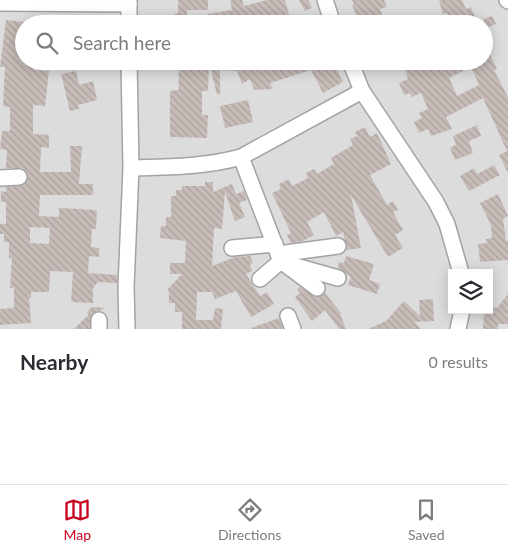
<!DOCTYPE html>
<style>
body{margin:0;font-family:Lato,sans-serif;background:#f2f2f3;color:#2b2b33}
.controls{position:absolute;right:15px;bottom:15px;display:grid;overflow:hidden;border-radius:0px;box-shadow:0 2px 12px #0003}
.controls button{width:45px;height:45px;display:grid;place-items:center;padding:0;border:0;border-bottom:1px solid #e1e1e2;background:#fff;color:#2b2b33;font:25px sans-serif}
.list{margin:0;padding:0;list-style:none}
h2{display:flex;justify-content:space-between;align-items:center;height:65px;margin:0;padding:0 20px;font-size:21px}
h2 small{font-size:16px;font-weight:400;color:#7c7c81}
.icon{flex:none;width:28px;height:28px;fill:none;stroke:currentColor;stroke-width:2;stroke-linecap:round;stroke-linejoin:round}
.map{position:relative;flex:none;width:508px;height:329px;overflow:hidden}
.search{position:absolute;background:#fff;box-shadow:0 2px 12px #0003;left:15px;right:15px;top:15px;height:55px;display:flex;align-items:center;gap:12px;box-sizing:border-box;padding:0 18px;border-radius:28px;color:#7c7c81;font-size:19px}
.sheet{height:155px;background:#fff}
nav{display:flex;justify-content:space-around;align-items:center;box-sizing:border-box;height:70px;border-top:1px solid #e1e1e2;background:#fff;font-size:14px;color:#7c7c81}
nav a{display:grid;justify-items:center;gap:2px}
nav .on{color:#ca031e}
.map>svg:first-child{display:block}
</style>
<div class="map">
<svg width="508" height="329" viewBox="0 0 508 329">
<defs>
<pattern id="building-back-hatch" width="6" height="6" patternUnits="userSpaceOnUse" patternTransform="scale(1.25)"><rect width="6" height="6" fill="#c7bcb8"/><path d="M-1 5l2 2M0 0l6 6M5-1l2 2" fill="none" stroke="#aaa19e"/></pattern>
</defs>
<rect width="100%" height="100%" fill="#efeae5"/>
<path fill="#dddcdc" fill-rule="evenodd" d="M0,0H508V329H0ZM24,24H484V61H24ZM452,273H489V310H452Z"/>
<g fill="url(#building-back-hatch)" fill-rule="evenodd">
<path d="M178,0H208V10H187V24H174V14L178,13Z"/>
<path d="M230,0H242L244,6L267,0H285L291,22L272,24L271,19L252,24H208L207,14L232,10Z"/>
<path d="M299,0H308L312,8L305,11Z"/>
<path d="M352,0H384L387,7L380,9L385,24H360L352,5L354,4Z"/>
<path d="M439,0H462L466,9L471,7L478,24H451L447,13L443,15Z"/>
<path d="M492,16L496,24L484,29V19Z"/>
<path d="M6,20L24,22V61H33V70L49,71L45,106L33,105V134L49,135V148L41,147L40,172H71L70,146H82L79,184H93V195H40L39,216L59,217V208L97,210L96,229H92L91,247L99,248V257L89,256L88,273L117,275V283L98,282L93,288V303L71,302L73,272L50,271L49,292H31V298H29L31,323L0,325V309L14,308V288H10L12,258H9V242H4V234H0V224H6V202H1V191L6,192V187L24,185L28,177L23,168H6L7,150L0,149L2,131H10V107L3,106L5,67H0ZM30,227L50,228L49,244L30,243Z"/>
<path d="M484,42L497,69L494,70L508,97V173L499,155L507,151L483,98L446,117L452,129L431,136L428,129L419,133L414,122L422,118L419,113L428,109L421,93L412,97L410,93L404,95L399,83L408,79L402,61H484ZM471,67L479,85L457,96L449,78Z"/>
<path d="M178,61H332L343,82L323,93L311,70L270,83L273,89L254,90L250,79L242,84L237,71L220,70V94L217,95L209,62L208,91H202V115H208L207,138L170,137V91L179,90Z"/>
<path d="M76,71L79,85L93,81L97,100L78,105L79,109L70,111L61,74Z"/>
<path d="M248,100L253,122L225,128L220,106Z"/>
<path d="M477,125L481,136L469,141L473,153L455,160L450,148L456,145L453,136Z"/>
<path d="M365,127L370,137L377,133L391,164L370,175L387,205L393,201L398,210L393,212L403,230L395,235L403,248L388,257L351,195L361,248L347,250L343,232L336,236L324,212L307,222L314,235L303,241L291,243L287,235L291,233L272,193L281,189L279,184L289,179L292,186L308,178L306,173L314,169L317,174L334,164L331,158L353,145L350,139L357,136L355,132Z"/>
<path d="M494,165L500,175L469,191L460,176L474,168L477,174Z"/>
<path d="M205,182H213V192L232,184L236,194L244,191L247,200L239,203L245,217L235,221L225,192L222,229L214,228L212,266L235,257L250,256L253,263L250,264L252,271L246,274L260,296L267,292L274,304L251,317L236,291L215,299L212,292H197L196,320H213L215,308L223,309L221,329H182V312H175V303H169V292L167,290L182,274H170V263H185L186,241L160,238L161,226H166V217H171V196H176V190H182V186H205Z"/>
<path d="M498,194L508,216L503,219L506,241L508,240V260L480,262L478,244L487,243L486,239L492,238L491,225L480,203Z"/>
<path d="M346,256L374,264L369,280L380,284L377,294L348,285L351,277L338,268L339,262L344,263Z"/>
<path d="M300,287L315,297L325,293L341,313L340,314L346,329H339L325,310L312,321L295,297L300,293L297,289Z"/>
<path d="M508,294V324H498V329H483L484,310H489V307L497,308Z"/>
<path d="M433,299L434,321L414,322L421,329H368L386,321L404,301L420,316L419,300Z"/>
<path d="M92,307L105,308L91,315L90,329H74L89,314L87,312Z"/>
<path d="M279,318L283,329H252L251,328Z"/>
</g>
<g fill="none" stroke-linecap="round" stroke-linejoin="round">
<defs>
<g id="minor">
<path d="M129,0V24"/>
<path d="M325,0L333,24"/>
<path d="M507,0L508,1"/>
<path d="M0,3L129,4"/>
<path d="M350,61L362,91L436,202L447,224L461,273"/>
<path d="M241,157L281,261L317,288"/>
<path d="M131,168C169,167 205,167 241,157L362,91"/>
<path d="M0,178L19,177"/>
<path d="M232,248L275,244"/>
<path d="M278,254L338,246"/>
<path d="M292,265L338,278"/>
<path d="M260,279L281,261"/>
<path d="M288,316L293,329"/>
<path d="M99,329V320"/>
<path d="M127,329L126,287L131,168L129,61"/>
<path d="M458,329L462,310"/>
</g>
</defs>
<use href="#minor" stroke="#a3a3a3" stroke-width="18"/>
<use href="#minor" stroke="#fff" stroke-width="15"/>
</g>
</svg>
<div class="controls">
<button><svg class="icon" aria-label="layers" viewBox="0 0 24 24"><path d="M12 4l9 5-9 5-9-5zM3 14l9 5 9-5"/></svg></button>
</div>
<div class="search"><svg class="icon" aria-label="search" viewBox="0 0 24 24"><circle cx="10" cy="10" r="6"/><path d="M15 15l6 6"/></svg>Search here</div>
</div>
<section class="sheet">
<h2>Nearby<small>0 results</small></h2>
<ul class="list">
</ul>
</section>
<nav>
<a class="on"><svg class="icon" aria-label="map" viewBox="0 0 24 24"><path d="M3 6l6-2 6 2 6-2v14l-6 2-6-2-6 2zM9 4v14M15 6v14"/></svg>Map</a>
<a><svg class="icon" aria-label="directions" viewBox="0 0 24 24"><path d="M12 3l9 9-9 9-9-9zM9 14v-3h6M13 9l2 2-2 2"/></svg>Directions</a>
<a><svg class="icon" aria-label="saved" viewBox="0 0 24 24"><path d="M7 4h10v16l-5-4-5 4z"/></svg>Saved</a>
</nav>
